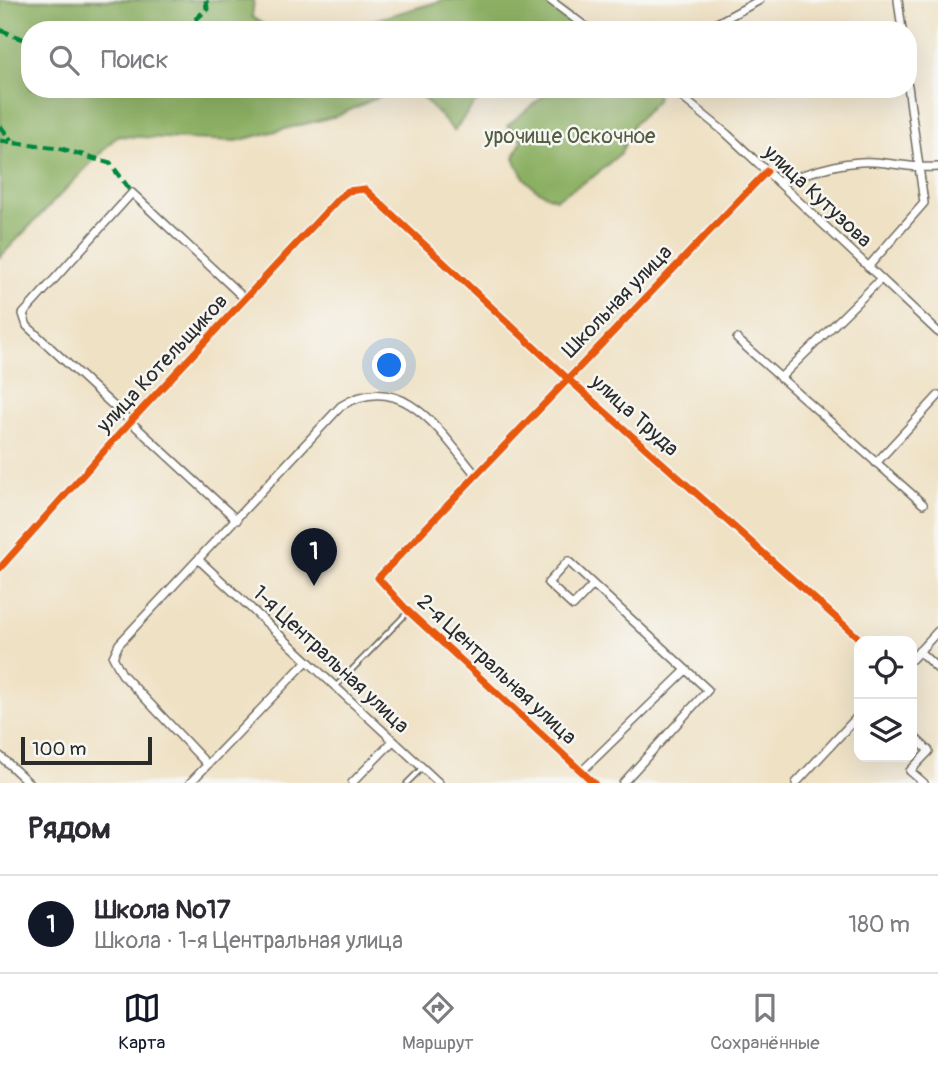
<!DOCTYPE html>
<html lang="ru">
<meta charset="utf-8">
<style>
body{margin:0;font-family:Pangolin,sans-serif;background:#f2f2f3;color:#2b2b33}
.controls{position:absolute;right:21px;bottom:21px;display:grid;overflow:hidden;border-radius:14px;box-shadow:0 7px 28px #0002}
.controls button{width:63px;height:63px;display:grid;place-items:center;padding:0;border:0;border-bottom:2px solid #e1e1e2;background:#fff;color:#2b2b33;font:35px sans-serif}
.scale{position:absolute;left:21px;bottom:18px;width:131px;box-sizing:border-box;padding-left:7px;border:4px solid #2b2b2b;border-top:0;font-size:19px;line-height:24px;white-space:nowrap;color:#2b2b2b;-webkit-text-stroke:5px #f6f6f2;paint-order:stroke}
.you{position:absolute;left:390px;top:366px;width:24px;height:24px;margin:-18px;border:5px solid #fff;border-radius:50%;background:#1a73e8;box-shadow:0 0 0 10px #1a73e833}
.badge{display:grid;place-items:center;width:46px;height:46px;border-radius:50%;background:#111827;color:#fff;font-size:23px;font-weight:700}
.pin{position:absolute;translate:-50% -58px;filter:drop-shadow(0 2px 4px #0008)}
.pin::after{content:'';position:absolute;top:37px;width:24px;height:21px;background:inherit;clip-path:polygon(0 0,100% 0,50% 100%)}
.list{margin:0;padding:0;list-style:none}
h2{display:flex;justify-content:space-between;align-items:center;height:91px;margin:0;padding:0 28px;font-size:30px}
h2 small{font-size:23px;font-weight:400;color:#7c7c81}
.list li{display:grid;grid-template-columns:46px 1fr auto;gap:21px;align-items:center;box-sizing:border-box;height:98px;padding:0 28px;border-top:2px solid #e1e1e2}
.list b{display:block;font-size:26px;white-space:nowrap}
.list p{margin:0;font-size:23px;white-space:nowrap;color:#7c7c81}
.list em{font-size:23px;font-style:normal;color:#7c7c81}
.icon{flex:none;width:38px;height:38px;fill:none;stroke:currentColor;stroke-width:2;stroke-linecap:round;stroke-linejoin:round}
.map{position:relative;flex:none;width:938px;height:783px;overflow:hidden}
.search{position:absolute;background:#fff;box-shadow:0 7px 28px #0002;left:21px;right:21px;top:21px;height:77px;display:flex;align-items:center;gap:18px;box-sizing:border-box;padding:0 24px;border-radius:28px;color:#7c7c81;font-size:26px}
.sheet{height:189px;background:#fff}
nav{display:flex;justify-content:space-around;align-items:center;box-sizing:border-box;height:98px;border-top:2px solid #e1e1e2;background:#fff;font-size:19px;color:#7c7c81}
nav a{display:grid;justify-items:center;gap:4px}
nav .on{color:#111827}
.map>svg:first-child{display:block}
</style>
<div class="map">
<svg width="938" height="783" viewBox="0 0 938 783">
<rect width="100%" height="100%" fill="#f6f6f2"/>
<filter id="ink" filterUnits="userSpaceOnUse"><feTurbulence type="fractalNoise" baseFrequency=".0143" numOctaves="2"/><feDisplacementMap in="SourceGraphic" scale="14" xChannelSelector="R" yChannelSelector="G"/><feConvolveMatrix kernelMatrix="1 2 1 2 8 2 1 2 1" color-interpolation-filters="sRGB"/></filter>
<filter id="wash" filterUnits="userSpaceOnUse"><feTurbulence type="fractalNoise" baseFrequency=".00686" numOctaves="4" result="noise"/><feDisplacementMap in="SourceGraphic" scale="28" xChannelSelector="R" yChannelSelector="G"/><feGaussianBlur stdDeviation="1.57" result="paint"/><feColorMatrix in="noise" values="0 0 0 0 0 0 0 0 0 0 0 0 0 0 0 0 0 1.4 0 .05"/><feComposite in="paint" operator="in"/></filter>
<g filter="url(#wash)">
<rect width="100%" height="100%" fill="#efe1c4"/>
<g fill="#8cb064" stroke="#5c6e48" stroke-width="2">
<path d="M0,0H254L252,17L272,30H30V89H396L337,116L236,141L117,136L0,257Z"/>
<path d="M444,0H548L588,30H339Z"/>
<path d="M415,89H496L474,104L454,131Z"/>
<path d="M552,89H658L657,100L633,125L621,153L593,177L556,199C533,191 522,180 514,157L522,140L507,126Z"/>
</g>
</g>
<g filter="url(#ink)">
<g fill="none" stroke-linecap="round" stroke-linejoin="round">
<defs>
<g id="service">
<path d="M337,685L407,613"/>
<path d="M407,783L422,768"/>
</g>
<g id="minor">
<path d="M550,0L590,30"/>
<path d="M898,0L902,30"/>
<path d="M704,30L760,0"/>
<path d="M672,89L727,134L938,332"/>
<path d="M778,182C808,174 842,160 873,162C896,163 915,169 938,167"/>
<path d="M868,267L924,203L908,86"/>
<path d="M737,339L923,504"/>
<path d="M780,378L881,279"/>
<path d="M876,463L938,396"/>
<path d="M237,520L27,326L23,314L132,193L245,299"/>
<path d="M199,560L439,783"/>
<path d="M0,568L130,422L339,198L348,191L365,189L567,378L862,641"/>
<path d="M593,585L573,606L548,583L568,561L708,690L623,783"/>
<path d="M919,651L938,669"/>
<path d="M912,659L938,631"/>
<path d="M912,735L929,751L910,771L924,783"/>
<path d="M0,756L29,783"/>
<path d="M207,764L122,674L113,657L119,644L341,406C403,368 441,433 476,475"/>
<path d="M582,771L685,671"/>
<path d="M190,783L307,661"/>
<path d="M352,783L393,741"/>
<path d="M594,783L408,611L378,578L767,171"/>
<path d="M796,783L859,715"/>
</g>
</defs>
<use href="#service" stroke="#706b61" stroke-width="7"/>
<use href="#minor" stroke="#706b61" stroke-width="10"/>
<use href="#service" stroke="#fff" stroke-width="3.5"/>
<use href="#minor" stroke="#fff" stroke-width="7"/>
<g stroke="#00873e" stroke-width="5" stroke-dasharray="10 5" stroke-linecap="butt">
<path d="M0,30L30,42"/>
<path d="M184,30L207,9L206,0"/>
<path d="M0,126L11,141"/>
<path d="M0,141L58,148L110,163L132,193"/>
</g>
<defs>
<g id="cycleway">
<path d="M0,568L130,422L339,198L348,191L365,189L567,378L862,641"/>
<path d="M594,783L408,611L378,578L767,171"/>
</g>
</defs>
<use href="#cycleway" stroke="#f6f6f2" stroke-width="11"/>
<use href="#cycleway" stroke="#e8590c" stroke-width="7"/>
</g>
</g>
<g text-anchor="middle" stroke-width="5" stroke-linejoin="round" paint-order="stroke">
<g font-size="21" fill="#535b40" stroke="#f6f6f2">
<text x="570" y="143">урочище Оскочное</text>
</g>
<g font-size="21" fill="#2b2b2b" stroke="#f6f6f2">
<text transform="translate(818 196) rotate(43)" y="7">улица Кутузова</text>
<text transform="translate(617 301) rotate(-46)" y="7">Школьная улица</text>
<text transform="translate(162 363) rotate(-47)" y="7">улица Котельщиков</text>
<text transform="translate(635 415) rotate(42)" y="7">улица Труда</text>
<text transform="translate(331 659) rotate(43)" y="7">1-я Центральная улица</text>
<text transform="translate(497 669) rotate(43)" y="7">2-я Центральная улица</text>
</g>
</g>
</svg>
<div class="controls">
<button><svg class="icon" aria-label="locate" viewBox="0 0 24 24"><circle cx="12" cy="12" r="6"/><path d="M12 2v4M12 18v4M2 12h4M18 12h4"/></svg></button>
<button><svg class="icon" aria-label="layers" viewBox="0 0 24 24"><path d="M12 4l9 5-9 5-9-5zM3 14l9 5 9-5"/></svg></button>
</div>
<div class="scale">100 m</div>
<div class="you"></div>
<div class="pin badge" style="left:314px;top:586px">1</div>
<div class="search"><svg class="icon" aria-label="search" viewBox="0 0 24 24"><circle cx="10" cy="10" r="6"/><path d="M15 15l6 6"/></svg>Поиск</div>
</div>
<section class="sheet">
<h2>Рядом<small></small></h2>
<ul class="list">
<li><span class="badge">1</span><div><b>Школа №17</b><p>Школа · 1-я Центральная улица</p></div><em>180 m</em></li>
</ul>
</section>
<nav>
<a class="on"><svg class="icon" aria-label="map" viewBox="0 0 24 24"><path d="M3 6l6-2 6 2 6-2v14l-6 2-6-2-6 2zM9 4v14M15 6v14"/></svg>Карта</a>
<a><svg class="icon" aria-label="directions" viewBox="0 0 24 24"><path d="M12 3l9 9-9 9-9-9zM9 14v-3h6M13 9l2 2-2 2"/></svg>Маршрут</a>
<a><svg class="icon" aria-label="saved" viewBox="0 0 24 24"><path d="M7 4h10v16l-5-4-5 4z"/></svg>Сохранённые</a>
</nav>
